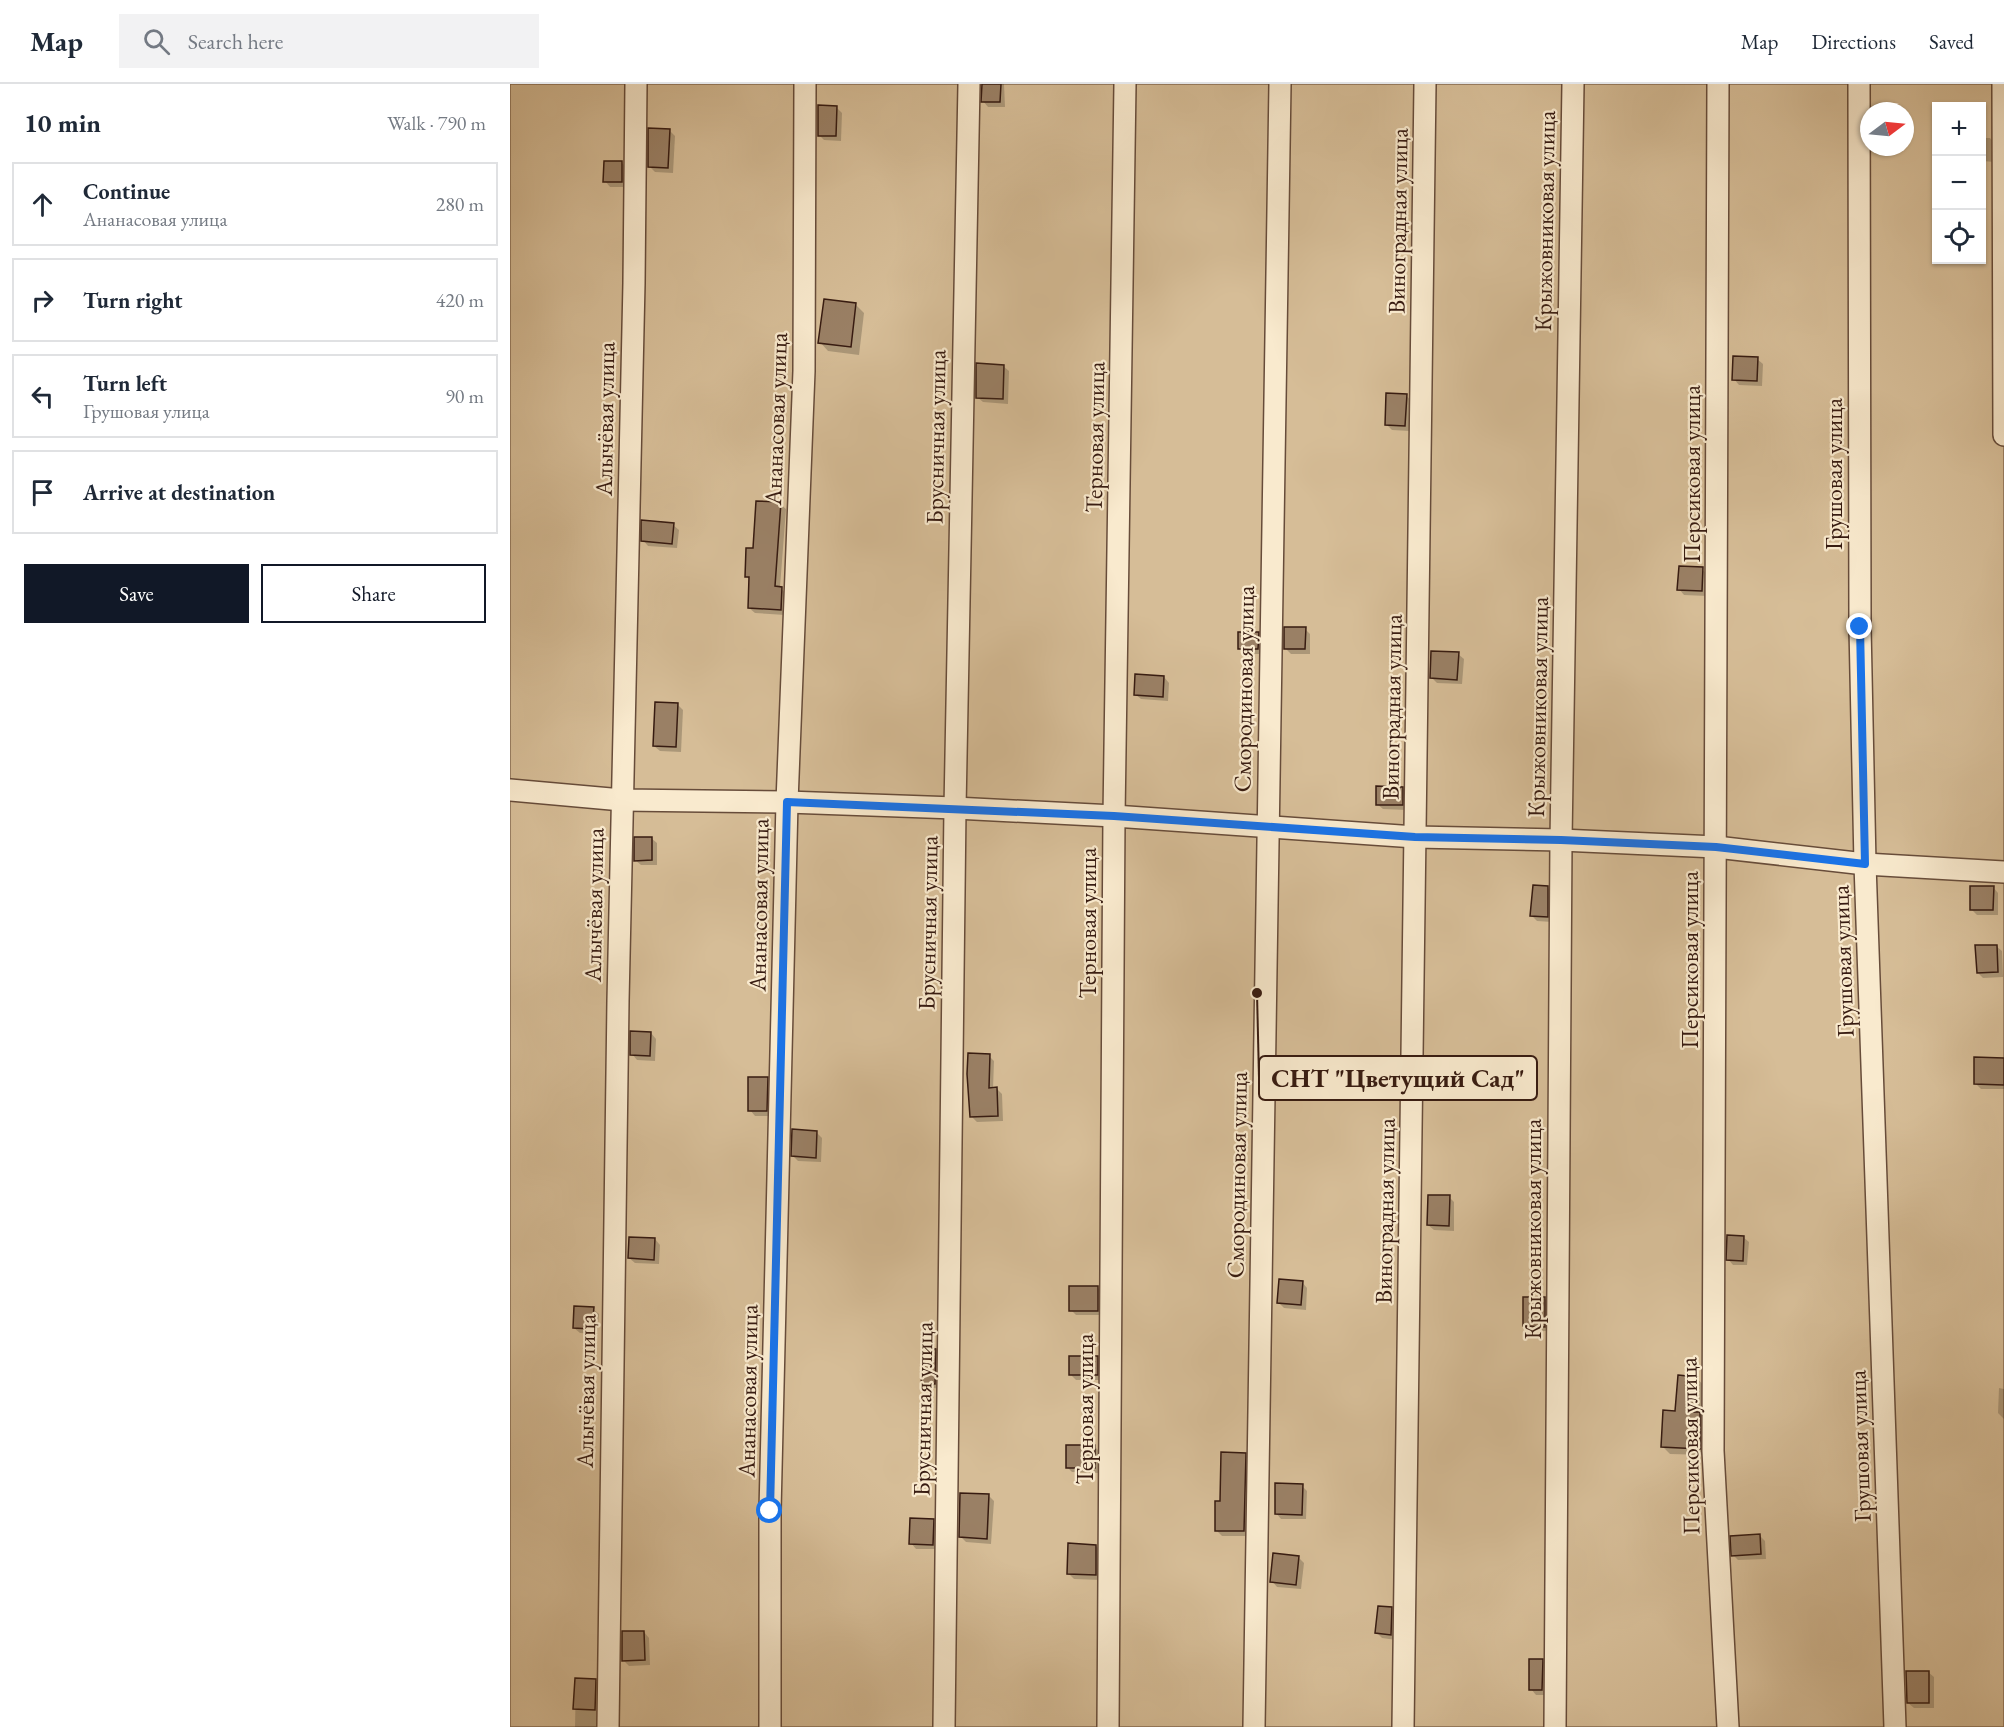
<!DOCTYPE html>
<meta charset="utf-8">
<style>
body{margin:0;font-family:"EB Garamond",serif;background:#f2f2f3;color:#1f2937}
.controls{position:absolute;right:18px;top:18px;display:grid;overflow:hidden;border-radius:0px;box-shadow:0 2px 4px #0004}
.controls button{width:54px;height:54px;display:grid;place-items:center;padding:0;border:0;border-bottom:2px solid #e0e1e3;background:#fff;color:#1f2937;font:30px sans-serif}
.compass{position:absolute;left:1350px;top:18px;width:54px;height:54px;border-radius:50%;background:#fff;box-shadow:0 2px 4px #0004;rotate:74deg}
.stop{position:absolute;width:18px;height:18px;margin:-14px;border:4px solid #1a73e8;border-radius:50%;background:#fff}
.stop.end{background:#1a73e8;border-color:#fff;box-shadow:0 2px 6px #0008}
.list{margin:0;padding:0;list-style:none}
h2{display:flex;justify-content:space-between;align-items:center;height:78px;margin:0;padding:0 24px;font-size:26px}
h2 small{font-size:20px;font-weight:400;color:#747a83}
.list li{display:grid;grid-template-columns:39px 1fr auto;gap:18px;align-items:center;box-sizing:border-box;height:84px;margin:0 12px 12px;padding:0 12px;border:2px solid #e0e1e3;border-radius:0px}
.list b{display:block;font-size:22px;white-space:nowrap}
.list p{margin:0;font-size:20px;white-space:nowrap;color:#747a83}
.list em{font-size:20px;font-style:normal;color:#747a83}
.actions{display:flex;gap:12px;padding:18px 24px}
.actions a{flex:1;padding:14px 0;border:2px solid #111827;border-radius:0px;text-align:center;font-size:21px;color:#111827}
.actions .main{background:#111827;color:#fff}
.icon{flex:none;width:33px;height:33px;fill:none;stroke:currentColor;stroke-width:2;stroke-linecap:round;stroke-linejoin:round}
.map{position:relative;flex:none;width:1494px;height:1643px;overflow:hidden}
header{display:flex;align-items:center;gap:36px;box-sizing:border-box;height:84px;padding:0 30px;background:#fff;border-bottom:2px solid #e0e1e3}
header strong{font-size:28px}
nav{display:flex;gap:33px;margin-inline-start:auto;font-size:21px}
.search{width:420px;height:54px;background:#f2f2f3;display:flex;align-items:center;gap:15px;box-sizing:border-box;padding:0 21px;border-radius:0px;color:#747a83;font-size:22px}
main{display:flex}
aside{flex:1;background:#fff}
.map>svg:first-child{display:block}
</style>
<header>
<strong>Map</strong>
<div class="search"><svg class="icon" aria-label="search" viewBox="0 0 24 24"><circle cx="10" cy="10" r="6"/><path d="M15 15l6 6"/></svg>Search here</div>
<nav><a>Map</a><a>Directions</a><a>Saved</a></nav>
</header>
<main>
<aside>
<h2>10 min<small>Walk · 790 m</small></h2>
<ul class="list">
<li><svg class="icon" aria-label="ahead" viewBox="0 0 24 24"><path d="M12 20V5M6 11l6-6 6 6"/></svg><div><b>Continue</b><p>Ананасовая улица</p></div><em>280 m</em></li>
<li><svg class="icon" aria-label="right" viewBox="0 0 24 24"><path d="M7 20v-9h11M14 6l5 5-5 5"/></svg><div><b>Turn right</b></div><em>420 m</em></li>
<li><svg class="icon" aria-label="left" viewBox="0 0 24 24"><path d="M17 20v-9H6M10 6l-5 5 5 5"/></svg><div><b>Turn left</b><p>Грушовая улица</p></div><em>90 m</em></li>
<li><svg class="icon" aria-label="arrive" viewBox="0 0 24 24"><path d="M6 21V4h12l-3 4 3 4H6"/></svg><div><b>Arrive at destination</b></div></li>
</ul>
<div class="actions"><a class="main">Save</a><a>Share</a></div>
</aside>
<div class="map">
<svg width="1494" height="1643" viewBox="0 0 1494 1643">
<rect width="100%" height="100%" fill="#f6deb3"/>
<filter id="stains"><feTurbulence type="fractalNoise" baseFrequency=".00333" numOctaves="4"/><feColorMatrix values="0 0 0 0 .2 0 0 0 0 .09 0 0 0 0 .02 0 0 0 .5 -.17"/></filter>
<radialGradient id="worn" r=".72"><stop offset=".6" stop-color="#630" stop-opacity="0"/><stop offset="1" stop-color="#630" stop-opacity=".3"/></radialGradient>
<path fill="#d6bd97" stroke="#866c54" stroke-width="1.5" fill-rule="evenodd" d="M0,0H1494V1643H0ZM1426,22H1472V176H1426ZM1359,27H1395V63H1359Z"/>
<g fill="#0003">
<path d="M472,0H494L495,23H478L473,17Z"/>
<path d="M326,23L332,29L331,57L314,56L309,51Z"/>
<path d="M160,47L165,52L163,89L145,88L139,82Z"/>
<path d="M1472,54H1480L1485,60V78L1472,77Z"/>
<path d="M112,79L117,84V103H100L95,97Z"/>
<path d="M345,220L354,229L349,271L318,267L310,258Z"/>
<path d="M1247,275L1253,280L1252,302L1229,301L1224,295Z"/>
<path d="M493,282L499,287L498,320L473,318L467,313Z"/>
<path d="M896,311L901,317L900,347L882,346L876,340Z"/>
<path d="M270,420L276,425L270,503L276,510L275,531L245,529L239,524L241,497L236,492L244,466Z"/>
<path d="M163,441L169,446L167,464L138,462L133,456Z"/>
<path d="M1193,486L1198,492L1197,512L1174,511L1169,505Z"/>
<path d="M795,545L800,550V570H781L775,564Z"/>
<path d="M748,550L753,555V570H735L730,564Z"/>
<path d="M948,570L954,575L952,600L927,599L921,593Z"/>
<path d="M654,593L659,599L658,617L631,615L625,610Z"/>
<path d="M167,620L173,626L171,668L150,667L144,662Z"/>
<path d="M892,704L898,710L897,726L873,725L867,720Z"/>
<path d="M141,754L147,759V781H131L125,776Z"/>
<path d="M1037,803L1043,809L1042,838L1027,837L1022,832Z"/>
<path d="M1483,803L1488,809V831H1467L1462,826Z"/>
<path d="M1486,862L1492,867L1493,893L1473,894L1468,889Z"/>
<path d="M141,949L146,955L145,977L127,976L122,970Z"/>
<path d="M479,972L484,977L483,1005H487L492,1010L493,1037L467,1038L462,1033Z"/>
<path d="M1494,976V1005H1471L1465,999Z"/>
<path d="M257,995L262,1000V1032H245L240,1026Z"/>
<path d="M306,1048L312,1054L311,1078L288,1077L283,1072Z"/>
<path d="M939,1113L944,1118V1147L924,1146L918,1141Z"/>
<path d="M1233,1153L1239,1158L1237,1181H1223L1218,1175Z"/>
<path d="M145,1155L150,1161L149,1180L125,1179L119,1174Z"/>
<path d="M792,1198L797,1204L796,1226L774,1224L769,1219Z"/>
<path d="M588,1204L593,1209V1231H566L561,1226Z"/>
<path d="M1035,1215L1040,1220V1247H1020L1014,1242Z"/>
<path d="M83,1225L89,1230L87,1250L70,1249L64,1244Z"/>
<path d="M425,1267L431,1272L430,1305L418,1303L413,1298Z"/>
<path d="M587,1274L592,1279V1296H566L561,1291Z"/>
<path d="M1187,1294L1194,1302L1192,1331L1197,1337V1371L1160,1370L1152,1362L1166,1328Z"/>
<path d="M1489,1304L1494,1305V1335L1488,1329Z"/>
<path d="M584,1362L590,1368L589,1389L562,1388L557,1383Z"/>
<path d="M735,1370L740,1376L739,1452H712L707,1447L711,1419Z"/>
<path d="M792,1402L797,1407L796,1435H771L766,1429Z"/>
<path d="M478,1411L484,1417L481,1460L456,1458L451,1453Z"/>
<path d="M423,1437L428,1442V1465H406L401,1459Z"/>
<path d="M1250,1452L1255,1457L1256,1475L1228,1476L1223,1471Z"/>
<path d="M586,1462L591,1467V1496L564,1495L558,1489Z"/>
<path d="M789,1474L794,1479L791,1505L767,1503L762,1497Z"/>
<path d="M881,1525L887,1530L886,1556L872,1554L867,1549Z"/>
<path d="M134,1548L139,1554L140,1581L119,1582L113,1576Z"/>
<path d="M1032,1576L1037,1582V1611H1026L1021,1605Z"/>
<path d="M1418,1588L1424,1593V1624H1404L1398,1619Z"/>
<path d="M66,1595L85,1597L91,1602L90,1643H65Z"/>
</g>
<g fill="#9a8065" stroke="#371b11" stroke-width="1.5">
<path d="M472,0H491L490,18H471Z"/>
<path d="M308,21L327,22L326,52H308Z"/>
<path d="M138,44L160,45L158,84L138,83Z"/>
<path d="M94,77H112V98H93Z"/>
<path d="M314,215L346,219L341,263L308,259Z"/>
<path d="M1223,272L1248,273L1247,297L1222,296Z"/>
<path d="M466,279L494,281L493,315L466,314Z"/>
<path d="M876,309L897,310L895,342L875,341Z"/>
<path d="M246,417L271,418L265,502L272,503L271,526L238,524L239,493H235L236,464H243Z"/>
<path d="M131,436L164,439L162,460L131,457Z"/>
<path d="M1169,482L1193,483L1192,507L1167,506Z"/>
<path d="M774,543H796L795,565H774Z"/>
<path d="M728,548H749L748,565H728Z"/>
<path d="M921,567L949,568L947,596L920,594Z"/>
<path d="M625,590L654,592L653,613L624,611Z"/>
<path d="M145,618L168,619L166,663L143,662Z"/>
<path d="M866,702L893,703V721H866Z"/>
<path d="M124,753H142V776L124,777Z"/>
<path d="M1023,801L1038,802V833L1020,832Z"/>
<path d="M1460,802H1484L1483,826H1460Z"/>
<path d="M1465,861H1487L1488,888L1467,889Z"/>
<path d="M120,947L141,948L140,972L120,971Z"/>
<path d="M458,969L480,970L479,1004L487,1003L488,1032L460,1033L457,990Z"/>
<path d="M1464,973L1494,974V1001L1464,1000Z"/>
<path d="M238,993H258L257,1027H238Z"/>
<path d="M282,1045L307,1047L306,1074L281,1072Z"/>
<path d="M918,1111H940L939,1142L917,1141Z"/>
<path d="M1217,1151L1234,1152L1233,1177L1216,1176Z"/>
<path d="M119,1153L145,1154L144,1176L118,1174Z"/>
<path d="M769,1195L793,1197L791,1221L767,1219Z"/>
<rect x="559" y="1202" width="29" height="25"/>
<path d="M1013,1213H1035V1243L1013,1242Z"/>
<path d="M64,1222L84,1223L82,1245L63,1244Z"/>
<path d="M415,1264L426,1265L425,1300L411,1299Z"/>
<rect x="559" y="1272" width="29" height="19"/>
<path d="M1168,1291L1187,1293L1184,1328H1190V1365L1151,1363L1153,1326L1165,1327Z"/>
<rect x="556" y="1361" width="29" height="23"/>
<path d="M711,1368L736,1369L734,1447H705V1417H710Z"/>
<path d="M765,1399L793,1400L792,1431L765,1430Z"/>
<path d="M450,1409L479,1410L477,1455L449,1453Z"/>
<path d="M400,1434L424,1435L423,1461L399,1460Z"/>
<path d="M1250,1450L1251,1470L1221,1472L1220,1452Z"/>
<path d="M558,1459L586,1461V1491L557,1490Z"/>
<path d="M763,1469L789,1472L786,1501L760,1498Z"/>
<path d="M868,1522L882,1523L881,1551L865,1549Z"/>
<path d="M112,1547H134L135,1576L112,1577Z"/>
<path d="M1019,1575H1033L1032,1606H1019Z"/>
<path d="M1396,1587H1419V1619H1397Z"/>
<path d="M65,1594L86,1595L85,1626L63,1625Z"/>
</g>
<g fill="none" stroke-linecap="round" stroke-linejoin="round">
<defs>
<g id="minor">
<path d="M1208,0L1203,1367L1218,1643"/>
<path d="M1349,0L1350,543L1355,780L1385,1643"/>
<path d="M1493,0L1494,351"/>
<path d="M0,706L112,716L277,718L445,724L604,732L905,753L1051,756L1206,763L1355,780L1494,788"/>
<path d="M98,1643L108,917L124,199L126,0"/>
<path d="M260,1643V1427L277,718L294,287L295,0"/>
<path d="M434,1643L445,724L459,0"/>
<path d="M598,1643L604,732L615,0"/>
<path d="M744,1643L770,0"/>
<path d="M893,1643L915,0"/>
<path d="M1045,1643L1051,756L1063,0"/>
</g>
</defs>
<use href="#minor" stroke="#674c3a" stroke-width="24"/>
<use href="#minor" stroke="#f9eace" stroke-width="21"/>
</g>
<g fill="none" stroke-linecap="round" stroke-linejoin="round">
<path stroke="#1a73e8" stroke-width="8" d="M260,1427L277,718L604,732L905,753L1051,756L1206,763L1355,780L1350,543"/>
</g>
<g text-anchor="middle" stroke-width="4.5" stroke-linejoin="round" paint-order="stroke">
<g font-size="24" fill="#371b11" stroke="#f9eace">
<text transform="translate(888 137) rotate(-89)" y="8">Виноградная улица</text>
<text transform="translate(1035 137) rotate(-89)" y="8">Крыжовниковая улица</text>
<text transform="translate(95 335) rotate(-89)" y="8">Алычёвая улица</text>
<text transform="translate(266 335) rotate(-88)" y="8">Ананасовая улица</text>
<text transform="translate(426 353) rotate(-89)" y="8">Брусничная улица</text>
<text transform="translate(585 353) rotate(-89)" y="8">Терновая улица</text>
<text transform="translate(1182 390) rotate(-90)" y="8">Персиковая улица</text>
<text transform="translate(1324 390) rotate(-90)" y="8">Грушовая улица</text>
<text transform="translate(734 605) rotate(-89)" y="8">Смородиновая улица</text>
<text transform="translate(882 623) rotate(-89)" y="8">Виноградная улица</text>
<text transform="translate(1028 623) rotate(-89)" y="8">Крыжовниковая улица</text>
<text transform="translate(84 821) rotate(-89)" y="8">Алычёвая улица</text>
<text transform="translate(249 821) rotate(-89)" y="8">Ананасовая улица</text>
<text transform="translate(418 839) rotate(-89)" y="8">Брусничная улица</text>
<text transform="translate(578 839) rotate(-90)" y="8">Терновая улица</text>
<text transform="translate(1180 876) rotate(-90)" y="8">Персиковая улица</text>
<text transform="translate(1333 877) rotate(-92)" y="8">Грушовая улица</text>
<text transform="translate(727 1091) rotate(-89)" y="8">Смородиновая улица</text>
<text transform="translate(875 1127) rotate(-89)" y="8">Виноградная улица</text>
<text transform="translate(1023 1145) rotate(-90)" y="8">Крыжовниковая улица</text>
<text transform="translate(76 1307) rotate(-89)" y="8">Алычёвая улица</text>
<text transform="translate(238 1307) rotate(-89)" y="8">Ананасовая улица</text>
<text transform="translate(413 1325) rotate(-89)" y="8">Брусничная улица</text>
<text transform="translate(575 1325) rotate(-90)" y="8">Терновая улица</text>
<text transform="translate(1180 1362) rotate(-91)" y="8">Персиковая улица</text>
<text transform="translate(1350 1362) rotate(-92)" y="8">Грушовая улица</text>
</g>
</g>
<path fill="none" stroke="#371b11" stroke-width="2" d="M747 909L749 994"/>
<circle fill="#371b11" stroke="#f9eace" stroke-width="2" cx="747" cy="909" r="6"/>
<rect fill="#f9eace" stroke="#371b11" stroke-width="2" x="749" y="972" width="278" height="44" rx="6"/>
<g font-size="26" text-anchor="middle" font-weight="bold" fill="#371b11">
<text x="888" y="1003">СНТ "Цветущий Сад"</text>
</g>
<rect width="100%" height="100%" filter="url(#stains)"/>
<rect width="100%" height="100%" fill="url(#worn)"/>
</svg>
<div class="controls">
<button>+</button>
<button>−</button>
<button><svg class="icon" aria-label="locate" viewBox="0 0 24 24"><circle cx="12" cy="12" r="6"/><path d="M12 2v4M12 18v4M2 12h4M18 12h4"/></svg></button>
</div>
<svg class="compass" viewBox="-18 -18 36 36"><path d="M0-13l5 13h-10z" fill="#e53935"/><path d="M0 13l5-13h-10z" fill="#747a83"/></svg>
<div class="stop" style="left:260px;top:1427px"></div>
<div class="stop end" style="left:1350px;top:543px"></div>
</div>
</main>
